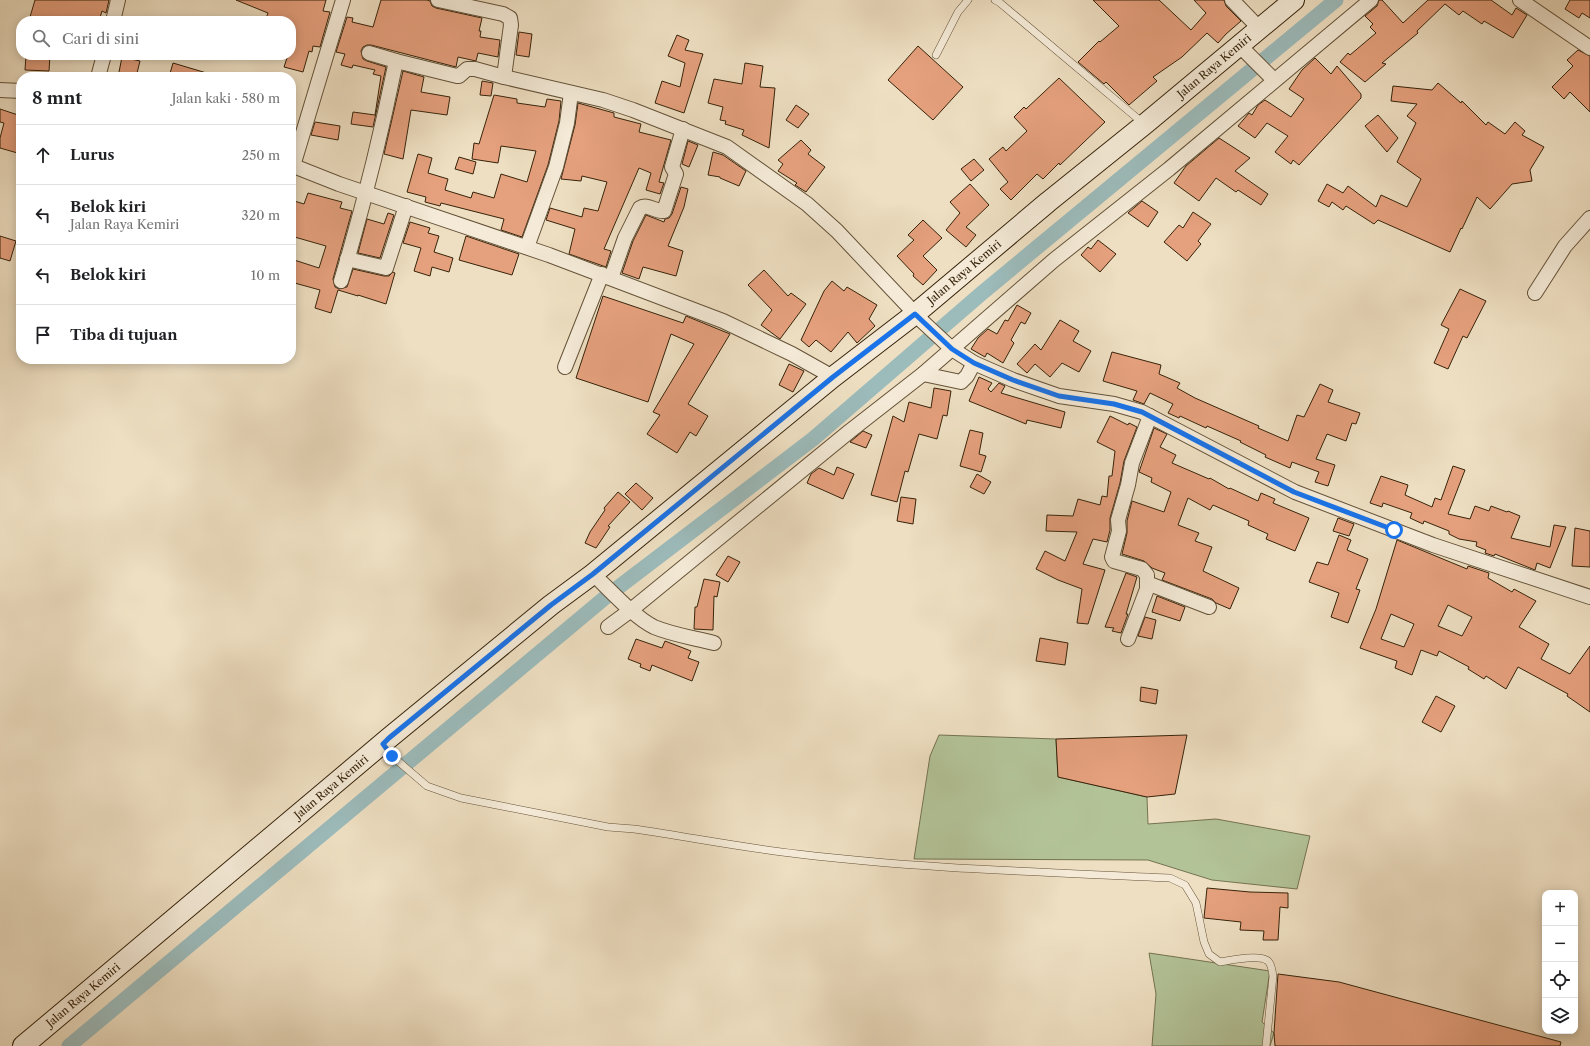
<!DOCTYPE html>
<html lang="id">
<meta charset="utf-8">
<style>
body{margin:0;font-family:"Libre Caslon Text",serif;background:#f2f2f2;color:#202124}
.controls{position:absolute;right:12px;bottom:12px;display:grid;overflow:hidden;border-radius:8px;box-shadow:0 2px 10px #0003}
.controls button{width:36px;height:36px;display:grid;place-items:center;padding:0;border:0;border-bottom:1px solid #e0e0e0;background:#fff;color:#202124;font:20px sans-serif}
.stop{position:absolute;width:12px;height:12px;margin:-9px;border:3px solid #1a73e8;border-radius:50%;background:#fff}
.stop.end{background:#1a73e8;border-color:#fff;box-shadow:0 1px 4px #0008}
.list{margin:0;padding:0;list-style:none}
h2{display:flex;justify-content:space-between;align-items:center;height:52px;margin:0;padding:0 16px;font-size:17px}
h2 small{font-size:13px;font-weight:400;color:#757577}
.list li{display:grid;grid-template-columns:26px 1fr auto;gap:12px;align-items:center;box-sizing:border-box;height:60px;padding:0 16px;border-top:1px solid #e0e0e0}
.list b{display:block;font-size:15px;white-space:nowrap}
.list p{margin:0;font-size:13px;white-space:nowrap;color:#757577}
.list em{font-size:13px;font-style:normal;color:#757577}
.icon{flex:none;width:22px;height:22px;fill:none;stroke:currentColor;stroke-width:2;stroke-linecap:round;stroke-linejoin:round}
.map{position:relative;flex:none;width:1590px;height:1046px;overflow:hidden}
.search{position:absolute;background:#fff;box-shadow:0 2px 10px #0003;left:16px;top:16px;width:280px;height:44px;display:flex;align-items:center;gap:10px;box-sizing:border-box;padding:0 14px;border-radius:16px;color:#757577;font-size:15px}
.panel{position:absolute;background:#fff;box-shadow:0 2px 10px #0003;left:16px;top:72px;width:280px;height:292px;border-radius:16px}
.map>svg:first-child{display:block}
</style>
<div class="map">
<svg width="1590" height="1046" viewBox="0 0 1590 1046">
<rect width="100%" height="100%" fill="#eedfc2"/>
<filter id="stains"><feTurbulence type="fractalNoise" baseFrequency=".005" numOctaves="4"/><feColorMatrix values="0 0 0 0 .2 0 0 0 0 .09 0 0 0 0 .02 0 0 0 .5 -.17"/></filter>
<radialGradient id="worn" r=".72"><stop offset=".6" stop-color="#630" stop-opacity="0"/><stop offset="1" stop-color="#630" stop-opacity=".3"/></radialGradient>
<g fill="#b3c398" stroke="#747351">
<path d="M939,735L1056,739L1058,777L1147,797L1148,824L1216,819L1310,836L1297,889L1212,880L1148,860L914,859L930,756Z"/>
<path d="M1149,953L1270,971L1262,1022L1274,1033L1270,1046H1152L1156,994Z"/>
</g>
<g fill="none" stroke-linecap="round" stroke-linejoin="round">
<path stroke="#9cbbbb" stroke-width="15" d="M69,1046L607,596L813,439L982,293L1336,0"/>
</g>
<g fill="#e5a07d" stroke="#36230a" fill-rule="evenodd">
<path d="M35,0H109L106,13L102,11L99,21H58L45,17L44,21L30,17Z"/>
<path d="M236,0H326L323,11L330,12L320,47L313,46L312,52L309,51L303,72L284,67L288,55H291V21H265L268,13Z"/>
<path d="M381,0H427L430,1L432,6L436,8L482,18L479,31H481L480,37L500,40L498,57L478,53L476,61L458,57L456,67L371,45H367L363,47L361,51L363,59L367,61L386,67L373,127L351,124L353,112L375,115L381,76L373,74L375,70L353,65L352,68L341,65L345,54L336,52L347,17L353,18L352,22L373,27Z"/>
<path d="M1093,0H1159L1191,30L1206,13L1194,0H1224L1226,6L1241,21L1226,34L1218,43L1207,33L1182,57L1153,77L1157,81L1129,105L1106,82L1104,84L1078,62L1099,41L1100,42L1119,26Z"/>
<path d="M1379,0H1382L1403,23L1428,0H1491L1512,15L1516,8L1527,15L1513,38L1484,21L1482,24L1463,11L1459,15L1445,4L1417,31L1418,33L1382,63L1386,64L1365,82L1340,62L1348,53L1350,55L1376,33L1370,27L1373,24L1365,16L1377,6Z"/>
<path d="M1570,0H1590V18L1582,13L1579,18L1565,9Z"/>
<path d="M519,32L532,34L529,57L516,55Z"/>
<path d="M677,35L689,40L685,50L703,54L684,113L655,103L662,81L680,87L685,63L668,56Z"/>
<path d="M918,46L963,87L933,120L888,80Z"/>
<path d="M1578,50L1590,56V112L1570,92L1564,99L1552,87L1573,66L1567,60Z"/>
<path d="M26,55H50L49,71L25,70Z"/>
<path d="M122,57L140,61L136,77H118Z"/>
<path d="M1315,58L1331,74L1337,66L1361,94V98L1299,165L1293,160L1291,164L1275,152L1288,136L1267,123L1255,138L1238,126L1249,113L1252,115L1258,105L1265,100L1291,117L1304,99L1289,89L1302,70Z"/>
<path d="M173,63L210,74V77H169Z"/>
<path d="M745,63L763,66L760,87L775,88L769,148L742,135L744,130L725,124L726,121L720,120L723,107L708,103L714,79L742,84Z"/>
<path d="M403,71L424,77L421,92L450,97L447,115L411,110L403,159L384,154Z"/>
<path d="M1059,78L1105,122L1060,165L1059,163L1043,179L1037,174L1011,200L1000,189L1008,182L989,159L1003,147L1006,151L1027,131L1014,117L1024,107L1026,109Z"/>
<path d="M482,81L493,83L491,96L480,95Z"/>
<path d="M1438,83L1461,103L1462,101L1486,125L1488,122L1505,134L1515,122L1525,131L1522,135L1544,147L1530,170L1532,181L1512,184L1490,209L1477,197L1462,229L1461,228L1450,252L1378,220L1374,224L1346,206L1343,210L1332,202L1329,207L1318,201L1327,184L1343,193L1348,186L1376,207L1381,195L1407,207L1421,179L1397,162L1416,123L1407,116L1417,104L1391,101L1393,86L1432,90Z"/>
<path d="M494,95L517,99V103L545,107L547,99L561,101L559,121L548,165L522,237L501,230L504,219L441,203L440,206L425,202L426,197L407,192L418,154L432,158L428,173L448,179L445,190L471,198L473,192L494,198L501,174L527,182L536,151L501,146L498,163L472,159L474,143L479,144Z"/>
<path d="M578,103L614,113V117L641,124L639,132L671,140L659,182L664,183L660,194L646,190L651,173L639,168L604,249L611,251L606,267L569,254L575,229L546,220L550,208L582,217L584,208L598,211L607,182L582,176L581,181L561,179L575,125Z"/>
<path d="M796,105L809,114L798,128L786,120Z"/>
<path d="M0,109L21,116V154L0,148V138L4,123L0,122Z"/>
<path d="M1378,115L1398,138L1387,152L1365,126Z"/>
<path d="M315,122L340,126L338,140L311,135Z"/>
<path d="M1219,138L1250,158L1235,171L1268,194L1261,205L1238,190L1236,192L1216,178L1199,201L1174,183L1186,166Z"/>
<path d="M801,140L811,150L808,154L825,167L806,192L795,185L797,183L778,171L783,164L778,160Z"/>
<path d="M688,141L698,145L689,167L682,164Z"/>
<path d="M713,152L723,155L746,171L739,186L720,178V177L708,175Z"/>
<path d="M459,157L476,162L473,174L455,169Z"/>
<path d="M974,159L984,170L971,181L961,169Z"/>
<path d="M970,184L989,205L966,227L976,235L966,247L946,230L960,213L950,202Z"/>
<path d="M681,187L688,189L684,207L668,246L683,251L676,276L643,267L639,279L622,273L633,241L646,215L664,222L665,219L669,218L672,214Z"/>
<path d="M308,193L342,202L340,208L352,211L333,279L335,287L339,289L347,287L353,269L384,276H389L393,272L395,273L386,304L358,295V296L338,290L331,313L315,308L320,290L291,282V259L319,268L326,246L291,236V200L304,204Z"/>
<path d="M1142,201L1158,212L1148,227L1128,213Z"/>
<path d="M1193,212L1211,224L1198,241L1201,244L1187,261L1164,242L1179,225L1183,228Z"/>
<path d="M388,213L394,215L380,258L358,253L367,219L384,224Z"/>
<path d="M923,220L942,238L923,256L937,270L923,285L913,276L914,274L897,256L914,240L908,235Z"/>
<path d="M410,222L430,228L428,233L439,236L434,252L453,258L449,272L432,267L430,276L414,271L421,248L403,243Z"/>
<path d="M0,236L16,241L10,261L0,258Z"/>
<path d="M466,236L519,254L512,275L459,260Z"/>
<path d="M1098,240L1116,254L1100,272L1081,255L1088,247L1091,249Z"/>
<path d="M764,270L788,296L791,293L806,304L780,339L761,325L772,310L748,285Z"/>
<path d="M832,281L844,291L847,287L877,305L869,319L875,326L857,343L848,332L831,352L816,340L809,347L801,340L824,291Z"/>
<path d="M1460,289L1486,301L1467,338L1463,336L1448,369L1434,363L1449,329L1441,325Z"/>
<path d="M603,296L683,323L686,316L730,334L688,404L708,416L696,436L690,432L677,453L647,434L660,415L653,412L694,344L671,334L648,402L576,378Z"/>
<path d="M1017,305L1031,313L1025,324L1021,322L1011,340L1014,343L1003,363L987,353L985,357L971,349L978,338L988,329L997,334L1005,320L1008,321Z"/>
<path d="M1060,320L1079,331L1073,341L1091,351L1079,372L1062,363L1050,377L1035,364L1027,373L1017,364L1035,344L1041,350Z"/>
<path d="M1112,352L1161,365L1159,374L1180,383L1177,388L1195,398L1259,426L1258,428L1288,441L1297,415L1304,417L1320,384L1333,390L1328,402L1360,413L1356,424L1352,423L1346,441L1327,434L1316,459L1335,465L1328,486L1315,482L1319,472L1292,462L1290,468L1265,457L1266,455L1240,442L1241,441L1207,426L1206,428L1180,416L1179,418L1168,413L1173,404L1150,393L1144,404L1133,400L1137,391L1103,381Z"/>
<path d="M789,364L804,371L793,392L779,385Z"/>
<path d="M979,377L992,383L988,389L991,392L999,383L1005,386L1001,393L1065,412L1061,428L1027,420L1026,424L969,401Z"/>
<path d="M934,388L951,391L947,416L943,415L937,439L919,434L908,472L905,471L897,502L871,495L893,416L904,422L909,402L931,408Z"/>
<path d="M1110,416L1128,425L1129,423L1137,427L1124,461L1120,483L1110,518V530L1107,542L1093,539L1083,564L1105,570L1088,624L1077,623L1082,589L1058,580L1036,569L1045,551L1065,561L1077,532L1046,531L1047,515L1073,516L1078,499L1100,505L1102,496L1107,497L1109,476H1112L1115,451L1097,442Z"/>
<path d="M1154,428L1167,434L1160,447L1176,455L1172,463L1209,479L1210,478L1229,489L1230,488L1258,501L1261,493L1275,499L1273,503L1309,518L1295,551L1266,539L1268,534L1248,525L1249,521L1213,505L1210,510L1188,498L1178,525L1199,533L1195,541L1212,547L1203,571L1239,588L1230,609L1216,603L1212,599L1162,580L1165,573L1152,568L1144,561L1122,554L1127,533V521L1132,501L1164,512L1171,492L1151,482L1152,478L1139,472Z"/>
<path d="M970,430L983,433L979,454L986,456L981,472L960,466Z"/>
<path d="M863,431L872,435L866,448L850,442Z"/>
<path d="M1453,466L1465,470L1448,514L1470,519L1475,506L1489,511L1491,506L1507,512L1508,511L1520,516L1511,538L1550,547L1554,525L1566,527L1550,568L1537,563L1535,570L1495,554L1494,556L1485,553L1486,550L1476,546L1477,542L1459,539L1449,534V531L1424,521L1423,524L1410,518L1412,513L1383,503L1382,507L1370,503L1381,476L1408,485L1405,495L1432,507L1435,498L1441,500Z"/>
<path d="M837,467L854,474L843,499L807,483L811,474L819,468L834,475Z"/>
<path d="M977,474L991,482L984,494L970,487Z"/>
<path d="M636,483L653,498L642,510L625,494Z"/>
<path d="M618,492L630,502L608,526L610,527L596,548L585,543L590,532L605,510L604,508Z"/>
<path d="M901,497L916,499L913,524L897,521Z"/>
<path d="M1338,518L1354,524L1349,536L1333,531Z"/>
<path d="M1575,528L1590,531V567L1572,566Z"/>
<path d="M1339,535L1351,540L1347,550L1368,559L1356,589L1360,590L1348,623L1331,617L1339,593L1309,582L1317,562L1328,565Z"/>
<path d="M1397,540L1467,569L1468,566L1489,573L1488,578L1512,592L1514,589L1536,601L1519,627L1549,644L1541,659L1570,674L1590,646V712L1567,696L1568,694L1518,667L1506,689L1486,676L1484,679L1468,669L1469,667L1439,651L1437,656L1421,650L1412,675L1395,668L1397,661L1360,648L1376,609ZM1448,605L1472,617L1462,636L1438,626ZM1391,614L1414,624L1404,647L1381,639Z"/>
<path d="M728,556L740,562L728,582L716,575Z"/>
<path d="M1126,573L1137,577L1126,614H1128L1121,633L1112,631L1114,628L1105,627Z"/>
<path d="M704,579L720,582L717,597L714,596L713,630L694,629L695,607H697Z"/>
<path d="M1157,596L1185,607L1180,621L1152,612Z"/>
<path d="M1145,617L1156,620L1152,639L1138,636Z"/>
<path d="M1040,638L1068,643L1065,665L1036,661Z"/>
<path d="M636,639L662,648L665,641L691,651L688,658L699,662L692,681L652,665L650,671L640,667L641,664L628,659Z"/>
<path d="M1141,687L1158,690L1156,704L1140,701Z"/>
<path d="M1436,696L1455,706L1441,732L1422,722Z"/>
<path d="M1187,735L1175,794L1147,797L1058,777L1056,739Z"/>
<path d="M1207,888L1250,892L1288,893V908L1280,907L1278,940H1263L1264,931L1240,930L1241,922L1204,918Z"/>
<path d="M1278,974L1339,982L1561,1042L1560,1046H1275L1274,1033Z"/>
</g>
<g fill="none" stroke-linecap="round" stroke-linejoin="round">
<defs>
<g id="lane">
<path d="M995,0L999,2L1143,123"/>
<path d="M936,55L958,12L968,0"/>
<path d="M384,745L392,756L427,786L461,798L608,827L634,829C689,837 744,848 798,854C922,869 1046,872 1170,878L1185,885L1196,903L1204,942L1209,954L1220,962C1231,960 1259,954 1268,961C1272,965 1272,971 1273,976L1266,1046"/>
</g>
<g id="street">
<path d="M438,0L503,14L510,18L511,25L504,77"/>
<path d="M1232,0L1259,28"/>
<path d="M1520,0L1590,48"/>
<path d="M113,21L118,0"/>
<path d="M1239,45L1274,80"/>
<path d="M369,53L396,61"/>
<path d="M98,77L104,55"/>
<path d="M0,90L21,91"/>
<path d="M291,165L339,184L549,255L723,321L792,354L833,377"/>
<path d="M293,166L343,0"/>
<path d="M527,247L556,167L567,123L571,93"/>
<path d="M347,259L386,268L406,206"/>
<path d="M611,278L625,238L640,208C647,203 655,212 664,211L676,174L672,167L683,129"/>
<path d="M341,281C363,208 381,135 396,61L457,76H459L467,69H475L504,77L603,100L633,110L727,147L807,204L837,231L923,322L952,349L974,363L1013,380L1059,396L1114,404L1142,412L1295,492L1433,545L1590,597"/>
<path d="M1535,293L1565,246L1590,218"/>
<path d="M565,367L602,274"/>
<path d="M923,374L961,382L967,376L974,363"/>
<path d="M593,574C609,589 635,618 654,627C673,635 695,638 714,643"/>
<path d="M1147,583L1209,607"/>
<path d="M608,627L631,610L850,431L923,374L1054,260L1169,169L1371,0"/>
<path d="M1128,639L1147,589V575L1142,569L1114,561L1112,557L1119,531L1118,520L1128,485L1132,463L1150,416"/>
</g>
<path id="secondary" d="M23,1046L389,738L551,605L593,574L833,377L915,314L1048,202L1145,124L1294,0"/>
</defs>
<use href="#lane" stroke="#645238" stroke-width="8"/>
<use href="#street" stroke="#645238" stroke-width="16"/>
<use href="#secondary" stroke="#36230a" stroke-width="22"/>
<use href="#lane" stroke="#f4ead7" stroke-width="7"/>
<use href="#street" stroke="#f4ead7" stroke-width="14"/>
<use href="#secondary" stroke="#f4ead7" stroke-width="20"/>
</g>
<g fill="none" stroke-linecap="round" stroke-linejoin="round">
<path stroke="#1a73e8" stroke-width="5" d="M392,756L383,744L389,738L551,605L593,574L833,377L915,314L952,349L974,363L1013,380L1059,396L1114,404L1142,412L1294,492L1394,530"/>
</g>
<g text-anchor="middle" stroke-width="4" stroke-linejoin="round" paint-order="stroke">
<g font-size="11" fill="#36230a" stroke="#f4ead7">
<text transform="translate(1214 66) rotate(-40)" y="4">Jalan Raya Kemiri</text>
<text transform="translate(964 272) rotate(-40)" y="4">Jalan Raya Kemiri</text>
<text transform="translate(331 787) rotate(-40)" y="4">Jalan Raya Kemiri</text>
<text transform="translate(83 995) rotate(-40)" y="4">Jalan Raya Kemiri</text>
</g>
</g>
<rect width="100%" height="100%" filter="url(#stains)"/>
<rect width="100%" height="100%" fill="url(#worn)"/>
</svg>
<div class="controls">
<button>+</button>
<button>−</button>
<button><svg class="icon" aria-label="locate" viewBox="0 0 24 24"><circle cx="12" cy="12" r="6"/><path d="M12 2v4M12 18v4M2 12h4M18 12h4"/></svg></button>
<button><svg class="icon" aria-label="layers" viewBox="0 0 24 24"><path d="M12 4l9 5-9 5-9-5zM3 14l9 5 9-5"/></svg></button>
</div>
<div class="stop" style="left:1394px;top:530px"></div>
<div class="stop end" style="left:392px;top:756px"></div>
<div class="search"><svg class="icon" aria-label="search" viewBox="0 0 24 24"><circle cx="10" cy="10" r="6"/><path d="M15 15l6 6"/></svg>Cari di sini</div>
<section class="panel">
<h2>8 mnt<small>Jalan kaki · 580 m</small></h2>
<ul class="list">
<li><svg class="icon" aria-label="ahead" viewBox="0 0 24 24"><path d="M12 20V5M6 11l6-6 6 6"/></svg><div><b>Lurus</b></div><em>250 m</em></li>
<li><svg class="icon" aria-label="left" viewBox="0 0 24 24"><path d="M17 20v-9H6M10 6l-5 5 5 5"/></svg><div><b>Belok kiri</b><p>Jalan Raya Kemiri</p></div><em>320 m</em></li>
<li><svg class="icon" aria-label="left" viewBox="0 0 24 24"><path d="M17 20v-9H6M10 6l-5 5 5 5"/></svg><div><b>Belok kiri</b></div><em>10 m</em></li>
<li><svg class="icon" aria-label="arrive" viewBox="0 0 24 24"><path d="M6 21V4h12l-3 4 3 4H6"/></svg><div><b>Tiba di tujuan</b></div></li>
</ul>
</section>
</div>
